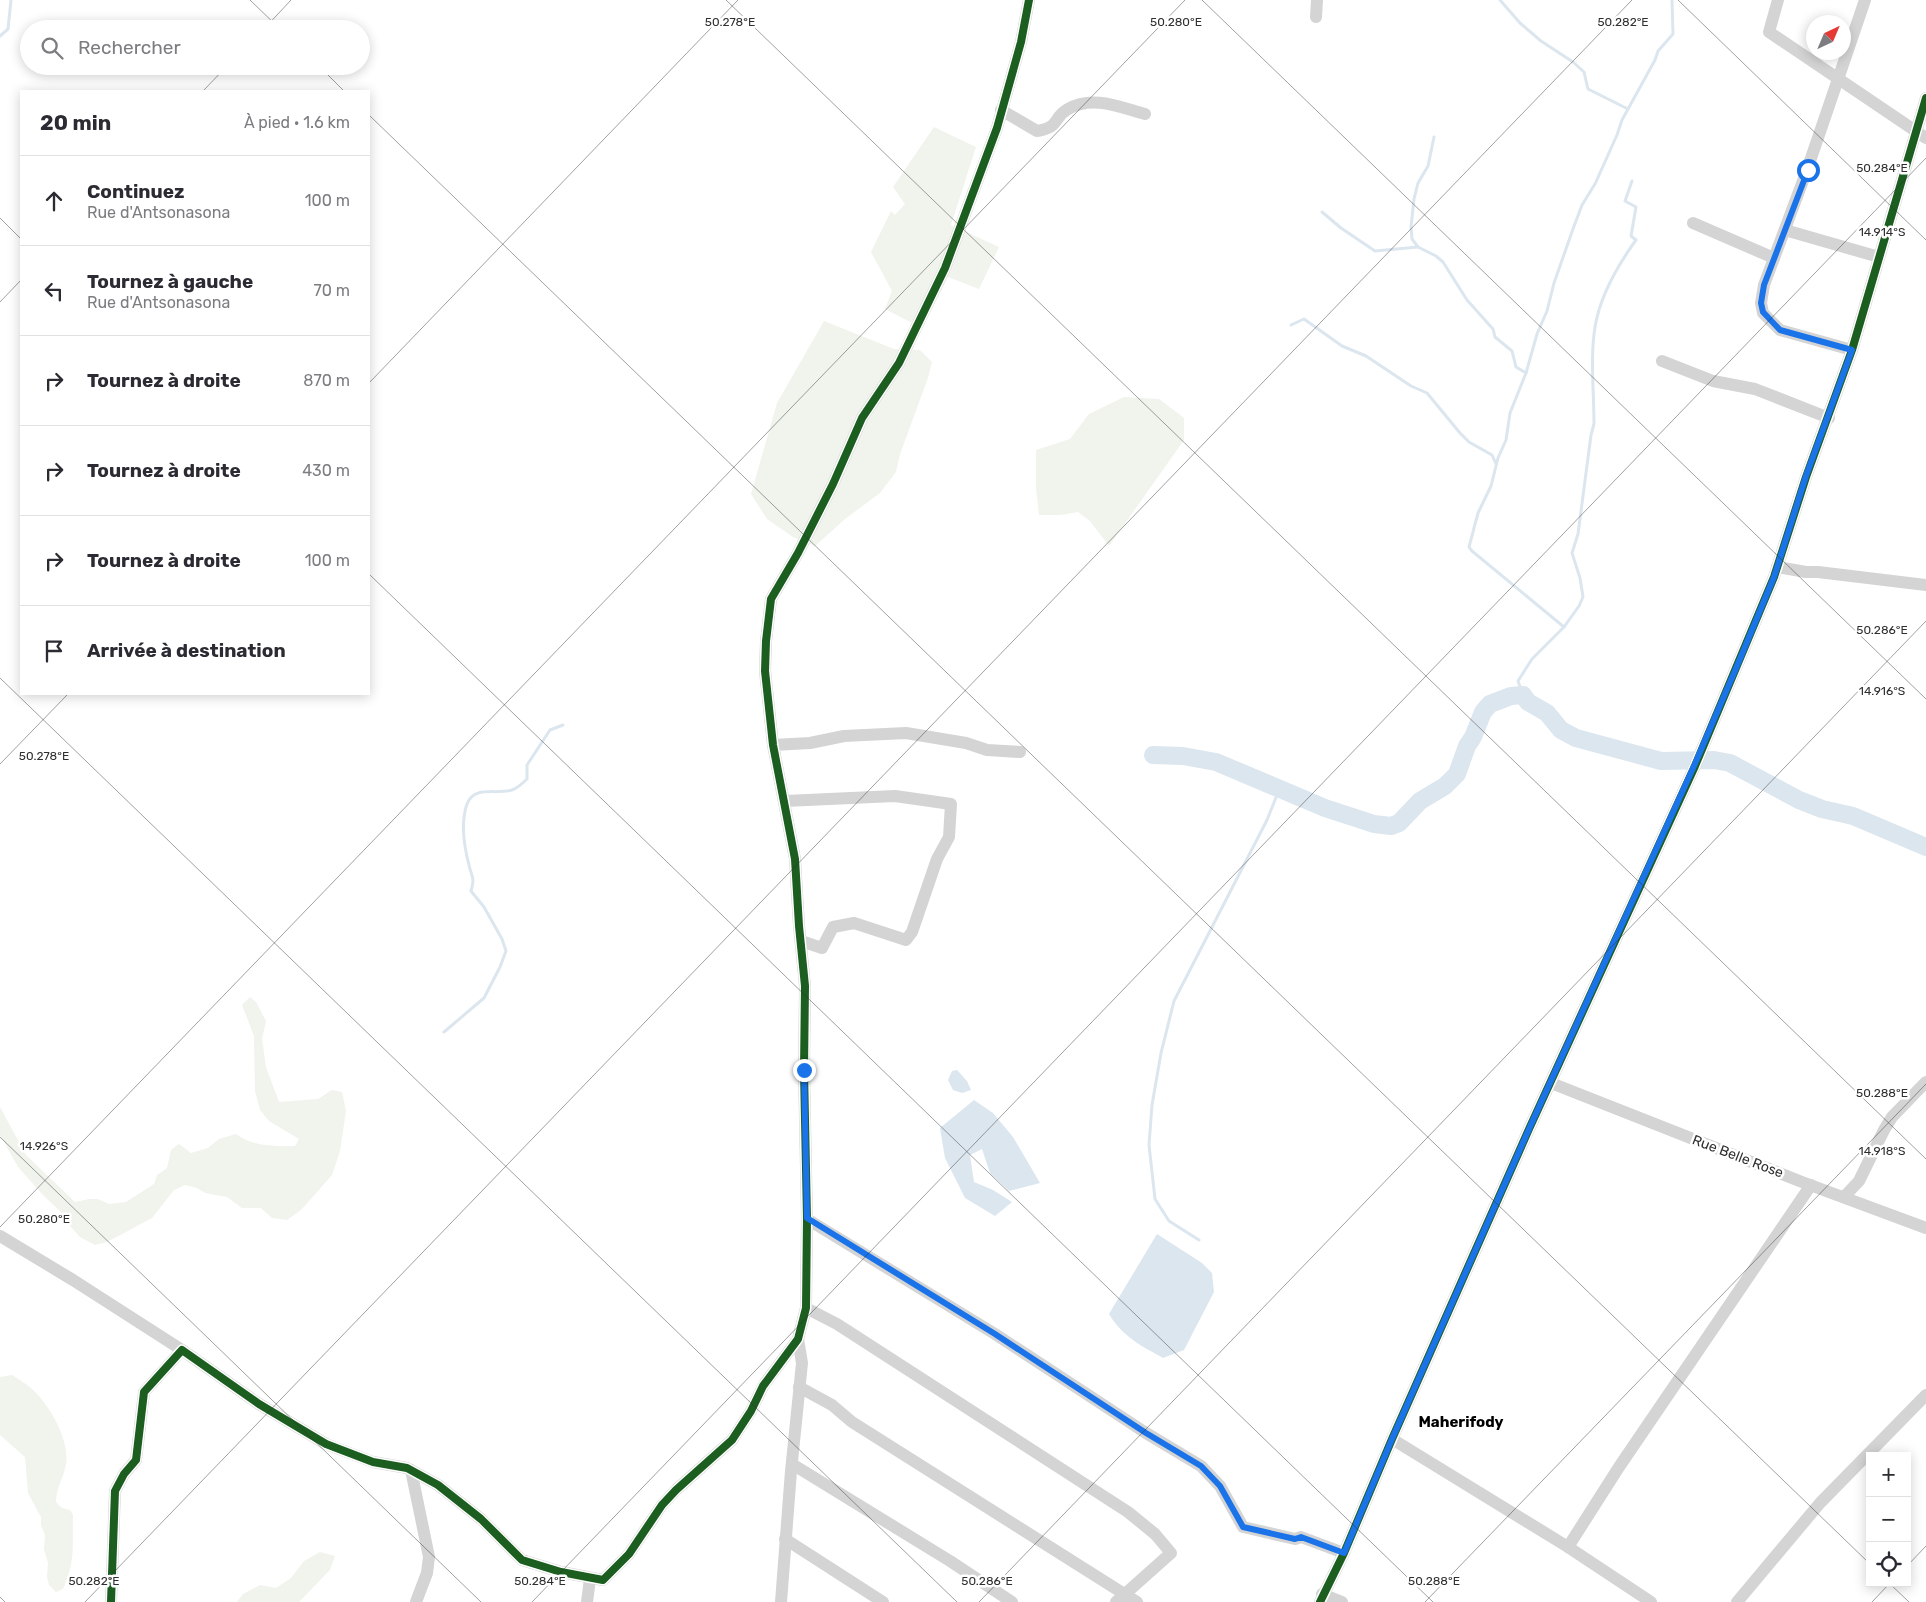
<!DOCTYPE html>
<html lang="fr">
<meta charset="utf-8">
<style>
body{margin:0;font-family:Rubik,sans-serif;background:#f2f2f3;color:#2b2b33}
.controls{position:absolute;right:15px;bottom:15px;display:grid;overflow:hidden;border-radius:0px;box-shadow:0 2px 12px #0003}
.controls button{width:45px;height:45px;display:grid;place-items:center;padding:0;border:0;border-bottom:1px solid #e1e1e2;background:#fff;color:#2b2b33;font:25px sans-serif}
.compass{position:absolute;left:1806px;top:15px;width:45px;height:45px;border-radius:50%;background:#fff;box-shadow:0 2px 12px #0003;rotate:44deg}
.stop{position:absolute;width:15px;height:15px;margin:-11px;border:4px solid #1a73e8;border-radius:50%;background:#fff}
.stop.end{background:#1a73e8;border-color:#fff;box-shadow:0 1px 5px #0008}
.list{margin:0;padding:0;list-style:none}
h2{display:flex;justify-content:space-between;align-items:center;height:65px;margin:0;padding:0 20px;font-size:21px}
h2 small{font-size:16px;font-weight:400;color:#7c7c81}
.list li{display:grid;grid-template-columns:32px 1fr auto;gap:15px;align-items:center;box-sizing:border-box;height:90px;padding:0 20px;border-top:1px solid #e1e1e2}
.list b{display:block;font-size:19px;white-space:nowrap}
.list p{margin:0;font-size:16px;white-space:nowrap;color:#7c7c81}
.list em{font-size:16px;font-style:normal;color:#7c7c81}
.icon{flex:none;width:28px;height:28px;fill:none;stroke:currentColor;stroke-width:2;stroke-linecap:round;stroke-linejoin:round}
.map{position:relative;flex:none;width:1926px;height:1602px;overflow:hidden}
.search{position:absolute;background:#fff;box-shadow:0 2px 12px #0003;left:20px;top:20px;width:350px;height:55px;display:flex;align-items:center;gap:12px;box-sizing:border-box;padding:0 18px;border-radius:28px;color:#7c7c81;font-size:19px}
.panel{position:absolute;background:#fff;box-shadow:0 2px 12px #0003;left:20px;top:90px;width:350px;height:605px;border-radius:0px}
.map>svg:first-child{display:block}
</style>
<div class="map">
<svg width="1926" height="1602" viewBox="0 0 1926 1602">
<rect width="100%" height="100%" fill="#fff"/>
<g fill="#f0f4ed">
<path d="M934,127L976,147L951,225L999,247L979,289L948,277L922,328L885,309L892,291L871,252L891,211L895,215L905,204L893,187Z"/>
<path d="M824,321L894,349L920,350L932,362L928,378L900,454L896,472L880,493L845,519L815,546L793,537L767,519L751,494L777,403Z"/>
<path d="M1124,397L1159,399L1184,418V440L1109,546L1090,521L1078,512L1061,515H1039L1036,488V450L1070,439L1089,414Z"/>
<path d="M250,997L256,1002L266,1021L262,1039L266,1067L279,1102L318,1099L332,1090L342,1092L346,1111L340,1151L332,1175L301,1210L287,1220L272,1218L261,1208H242L227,1197L205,1193L197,1188L185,1185L174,1190L152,1218L107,1242L95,1245L80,1237L71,1227L65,1216L43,1195L18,1167L0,1135V1107L26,1155L75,1202L89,1199H98L109,1204L126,1202L154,1184L157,1175L167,1168L171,1150L179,1144L191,1153L208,1148L219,1139L236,1134C254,1147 273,1146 295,1146L299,1139L269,1121L260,1110L255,1091L254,1036L242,1005Z"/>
<path d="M12,1375C18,1379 25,1383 31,1388C49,1404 70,1440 66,1464C64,1477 56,1488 56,1502L62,1508L70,1510L73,1515C72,1545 76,1560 63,1589L56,1592L49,1585L47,1577L48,1563L44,1549L45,1535L41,1525V1517L28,1493L25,1457L0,1435V1377Z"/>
<path d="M320,1552L335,1556L330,1570L299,1602H237L243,1594L260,1585L276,1588L291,1578L304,1561Z"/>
</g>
<g fill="#dce6ef">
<path d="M957,1070L967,1081L971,1090L962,1093L953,1090L948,1080L952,1071Z"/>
<path d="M974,1100L993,1113L1013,1137L1040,1183L1009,1191L990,1173L982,1149L970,1155L974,1182L993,1190L1012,1202L995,1216L965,1198L945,1158L940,1128Z"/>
<path d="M1157,1234L1202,1263L1212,1273L1214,1292L1184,1350L1163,1358C1140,1345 1123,1337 1109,1314Z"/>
</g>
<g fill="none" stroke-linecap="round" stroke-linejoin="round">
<g stroke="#dce6ef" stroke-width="3">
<path d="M1500,0L1520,23L1541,41L1573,62L1584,72L1588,89L1628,109"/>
<path d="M0,36L8,29L11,0"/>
<path d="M1434,137L1428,166L1418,183L1414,199L1411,227L1412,239L1418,247L1436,256L1443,262L1467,300L1493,329L1495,337L1512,351L1516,367L1526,373"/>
<path d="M1322,212L1341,228L1375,251L1418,247"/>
<path d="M1291,325L1304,319L1342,346L1366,356L1411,386L1427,393L1460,433L1469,442L1492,455L1496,464"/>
<path d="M1564,627L1579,606L1583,597L1580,578L1572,553L1578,534L1591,435L1594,424C1594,392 1590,358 1595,327C1600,296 1618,265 1636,240L1631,236L1636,207L1625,201L1632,181"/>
<path d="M1523,695L1518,681L1532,659L1564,627L1472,551L1469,547L1478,513L1491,486L1498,458L1506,440L1510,413L1526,373L1537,334L1547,311L1554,283L1573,229L1582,205L1595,184L1617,135L1622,120L1655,60L1658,51L1673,34L1672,0"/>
<path d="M444,1032L484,998L500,967L506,951L502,939L484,907L471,891C475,876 472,879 469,865C464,846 460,824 467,804C474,785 496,795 512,790C518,788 523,783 527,779V765L550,730L563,725"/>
<path d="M1199,1240L1169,1221L1155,1199L1149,1145L1152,1105L1161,1053L1174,1001L1267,820L1279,790"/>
</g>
<path stroke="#dce6ef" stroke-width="18" d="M1153,755L1183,756L1216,762L1325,808L1374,824L1391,826L1399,823L1420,801L1445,786L1457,774L1467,746L1473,737L1483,712L1490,704L1511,696L1523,695L1528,702L1547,713L1561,730L1576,738L1661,761L1714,760L1730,763L1799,800L1822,809L1853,816L1926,847"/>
<g stroke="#d4d4d4" stroke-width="12">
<path d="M1778,0L1769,32L1926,138"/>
<path d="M1316,17L1317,0"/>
<path d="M1001,110L1037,131C1061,127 1052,118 1068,109C1093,95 1119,107 1145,114"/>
<path d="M1693,223L1774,258"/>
<path d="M1785,230L1879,257"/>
<path d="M1852,350L1780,330L1763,313L1761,303L1764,285L1807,170L1865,0"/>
<path d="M1662,361L1713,381L1755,389L1829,418"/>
<path d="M1777,567L1806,572H1818L1926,585"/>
<path d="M773,745L810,743L844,736L906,733L966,743L987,750L1020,752"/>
<path d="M785,801L895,796L951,804L949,837L937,859L912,932L906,940L854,923L833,927L822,948L801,941"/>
<path d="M1551,1083L1802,1182L1926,1228"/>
<path d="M1844,1197L1859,1181L1884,1130L1892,1117L1926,1082"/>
<path d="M807,1219L995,1334L1146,1433L1201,1466L1220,1486L1243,1527L1295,1539L1301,1537L1344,1553"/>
<path d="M0,1236L73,1280L182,1350"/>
<path d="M806,1308L837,1324L1128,1512L1155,1534L1171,1553L1116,1602"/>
<path d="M799,1387L832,1405L852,1422L1137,1602"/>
<path d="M1392,1439L1568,1547L1651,1602"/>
<path d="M792,1464L950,1561L1012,1602"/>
<path d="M411,1470L429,1557L427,1573L416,1602"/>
<path d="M785,1539L883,1602"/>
<path d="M1568,1547L1619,1467L1811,1185"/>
<path d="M1322,1594L1342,1602"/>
<path d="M111,1602L115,1491L124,1474L136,1460L144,1392L182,1350L259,1404L326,1444L373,1462L407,1468L438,1485L481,1519L522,1560L561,1572L603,1580L629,1554L662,1505L676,1490L732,1440L751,1411L763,1386L798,1339L806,1308L807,1219L804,1070L805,986L799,926L795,859L773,745L765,671L766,641L771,599L798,553L833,484L862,418L899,363L945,268L997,128L1021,42L1029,0"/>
<path d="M587,1602L590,1579"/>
<path d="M781,1602L791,1471L802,1363L798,1339"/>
<path d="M1320,1602L1344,1553L1392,1439L1529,1129L1695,766L1774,577L1806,477L1852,350L1926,98"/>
<path d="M1737,1602L1820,1503L1926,1395"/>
</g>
<defs>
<g id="cycleway">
<path d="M111,1602L115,1491L124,1474L136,1460L144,1392L182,1350L259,1404L326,1444L373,1462L407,1468L438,1485L481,1519L522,1560L561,1572L603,1580L629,1554L662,1505L676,1490L732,1440L751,1411L763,1386L798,1339L806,1308L807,1219L804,1070L805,986L799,926L795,859L773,745L765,671L766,641L771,599L798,553L833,484L862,418L899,363L945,268L997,128L1021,42L1029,0"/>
<path d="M1320,1602L1344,1553L1392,1439L1529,1129L1695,766L1774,577L1806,477L1852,350L1926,98"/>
</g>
</defs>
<use href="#cycleway" stroke="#fff" stroke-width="11"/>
<use href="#cycleway" stroke="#1b5e20" stroke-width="8"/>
</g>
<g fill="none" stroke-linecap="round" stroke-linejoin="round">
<path stroke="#1a73e8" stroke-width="6" d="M804,1070L807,1218L995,1334L1146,1433L1201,1466L1220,1486L1243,1527L1295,1539L1301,1537L1344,1553L1392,1439L1529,1129L1694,766L1737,666L1774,577L1806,476L1852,350L1780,330L1763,312L1761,303L1764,285L1808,170"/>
</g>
<path fill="none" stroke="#2f2f2f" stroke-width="1" stroke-opacity="0.45" d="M250,0L280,29M726,0L1926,1159M1202,0L1926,699M1678,0L1926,240M264,29L291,0M319,66L344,91M203,91L227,66M369,115L1870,1564M0,218L21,239M0,302L21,280M369,383L738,0M369,574L1433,1602M0,678L957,1602M0,764L68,694M0,1137L481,1602M0,1227L1185,0M1907,1566L1926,1546M1889,1583L1909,1602M0,1597L5,1602M85,1602L1632,0M532,1602L1926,158M979,1602L1926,621M1425,1602L1926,1084M1872,1602L1890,1583"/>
<g text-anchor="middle" stroke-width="5" stroke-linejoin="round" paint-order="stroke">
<g font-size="14" fill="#2f2f2f" stroke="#fff">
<text transform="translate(1738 1156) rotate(21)" y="5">Rue Belle Rose</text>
</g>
<g font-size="15" font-weight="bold" fill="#000" stroke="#fff">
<text x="1461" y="1427">Maherifody</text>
</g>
</g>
<g font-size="12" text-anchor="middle" fill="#2f2f2f" stroke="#fff" stroke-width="5" stroke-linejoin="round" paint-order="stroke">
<text x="730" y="26">50.278°E</text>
<text x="1176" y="26">50.280°E</text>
<text x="1623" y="26">50.282°E</text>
<text x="1882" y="172">50.284°E</text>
<text x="1882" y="236">14.914°S</text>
<text x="1882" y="634">50.286°E</text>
<text x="1882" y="695">14.916°S</text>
<text x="44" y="760">50.278°E</text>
<text x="1882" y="1097">50.288°E</text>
<text x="44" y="1150">14.926°S</text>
<text x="1882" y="1155">14.918°S</text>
<text x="44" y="1223">50.280°E</text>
<text x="94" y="1585">50.282°E</text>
<text x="540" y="1585">50.284°E</text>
<text x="987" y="1585">50.286°E</text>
<text x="1434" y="1585">50.288°E</text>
</g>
</svg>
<div class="controls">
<button>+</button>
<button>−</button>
<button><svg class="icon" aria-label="locate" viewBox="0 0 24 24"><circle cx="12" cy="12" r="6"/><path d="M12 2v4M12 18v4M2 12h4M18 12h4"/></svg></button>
</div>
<svg class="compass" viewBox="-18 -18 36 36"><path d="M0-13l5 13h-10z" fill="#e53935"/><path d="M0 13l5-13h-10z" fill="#7c7c81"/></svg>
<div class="stop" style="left:1808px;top:170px"></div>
<div class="stop end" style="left:804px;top:1070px"></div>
<div class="search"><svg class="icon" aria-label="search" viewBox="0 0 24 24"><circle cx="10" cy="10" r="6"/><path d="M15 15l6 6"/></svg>Rechercher</div>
<section class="panel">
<h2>20 min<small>À pied · 1.6 km</small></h2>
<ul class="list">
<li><svg class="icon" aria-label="ahead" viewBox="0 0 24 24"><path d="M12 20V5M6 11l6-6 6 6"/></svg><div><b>Continuez</b><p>Rue d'Antsonasona</p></div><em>100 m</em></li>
<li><svg class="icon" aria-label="left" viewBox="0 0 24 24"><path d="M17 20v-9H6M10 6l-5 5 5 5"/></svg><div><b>Tournez à gauche</b><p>Rue d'Antsonasona</p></div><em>70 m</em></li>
<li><svg class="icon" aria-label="right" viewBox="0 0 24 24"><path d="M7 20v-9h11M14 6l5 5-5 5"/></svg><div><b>Tournez à droite</b></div><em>870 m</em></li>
<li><svg class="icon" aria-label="right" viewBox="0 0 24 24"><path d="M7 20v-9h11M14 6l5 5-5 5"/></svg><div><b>Tournez à droite</b></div><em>430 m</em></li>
<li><svg class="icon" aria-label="right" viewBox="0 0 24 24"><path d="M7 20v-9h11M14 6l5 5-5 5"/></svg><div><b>Tournez à droite</b></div><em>100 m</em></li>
<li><svg class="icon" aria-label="arrive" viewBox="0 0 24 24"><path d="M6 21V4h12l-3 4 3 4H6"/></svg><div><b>Arrivée à destination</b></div></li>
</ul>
</section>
</div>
